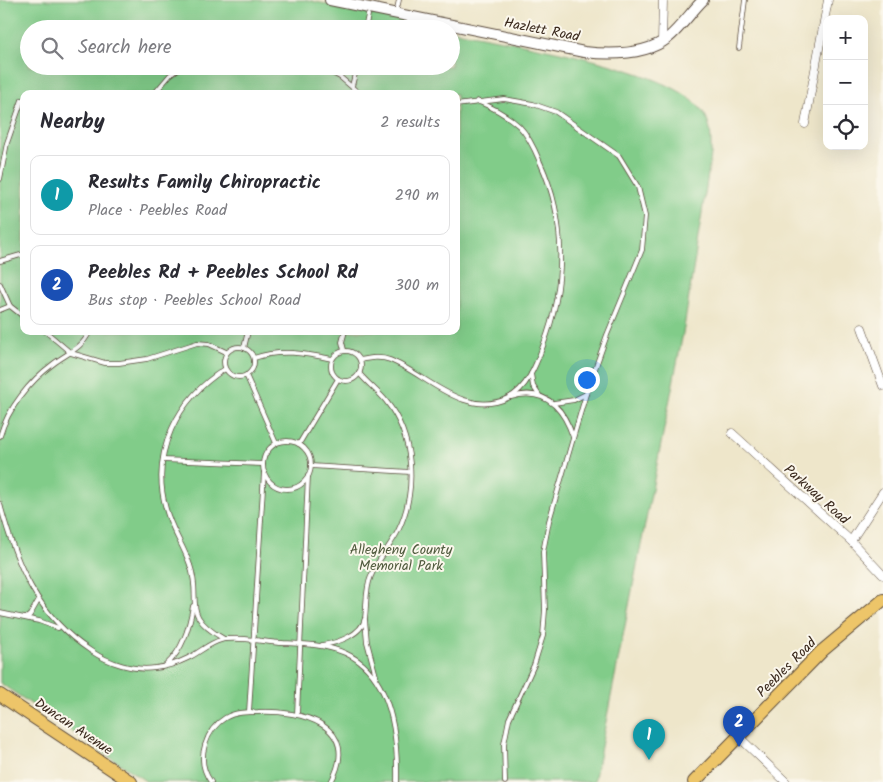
<!DOCTYPE html>
<meta charset="utf-8">
<style>
body{margin:0;font-family:Kalam,sans-serif;background:#f7f7f7;color:#2b2b33}
.controls{position:absolute;right:15px;top:15px;display:grid;overflow:hidden;border-radius:10px;box-shadow:0 5px 20px #0002}
.controls button{width:45px;height:45px;display:grid;place-items:center;padding:0;border:0;border-bottom:1px solid #e1e1e2;background:#fff;color:#2b2b33;font:25px sans-serif}
.you{position:absolute;left:586px;top:379px;width:18px;height:18px;margin:-12px;border:4px solid #fff;border-radius:50%;background:#1a73e8;box-shadow:0 0 0 8px #1a73e833}
.badge{display:grid;place-items:center;width:32px;height:32px;border-radius:50%;background:#c8321e;color:#fff;font-size:16px;font-weight:700}
.pin{position:absolute;translate:-50% -41px;filter:drop-shadow(0 1px 2px #0008)}
.pin::after{content:'';position:absolute;top:26px;width:18px;height:15px;background:inherit;clip-path:polygon(0 0,100% 0,50% 100%)}
.list{margin:0;padding:0;list-style:none}
h2{display:flex;justify-content:space-between;align-items:center;height:65px;margin:0;padding:0 20px;font-size:21px}
h2 small{font-size:16px;font-weight:400;color:#7c7c81}
.list li{display:grid;grid-template-columns:32px 1fr auto;gap:15px;align-items:center;box-sizing:border-box;height:80px;margin:0 10px 10px;padding:0 10px;border:1px solid #e1e1e2;border-radius:10px}
.list b{display:block;font-size:19px;white-space:nowrap}
.list p{margin:0;font-size:16px;white-space:nowrap;color:#7c7c81}
.list em{font-size:16px;font-style:normal;color:#7c7c81}
.icon{flex:none;width:28px;height:28px;fill:none;stroke:currentColor;stroke-width:2;stroke-linecap:round;stroke-linejoin:round}
.map{position:relative;flex:none;width:883px;height:782px;overflow:hidden}
.search{position:absolute;background:#fff;box-shadow:0 5px 20px #0002;left:20px;top:20px;width:440px;height:55px;display:flex;align-items:center;gap:12px;box-sizing:border-box;padding:0 18px;border-radius:28px;color:#7c7c81;font-size:19px}
.panel{position:absolute;background:#fff;box-shadow:0 5px 20px #0002;left:20px;top:90px;width:440px;height:245px;border-radius:10px}
.map>svg:first-child{display:block}
</style>
<div class="map">
<svg width="883" height="782" viewBox="0 0 883 782">
<rect width="100%" height="100%" fill="#fbf7ec"/>
<filter id="ink" filterUnits="userSpaceOnUse"><feTurbulence type="fractalNoise" baseFrequency=".02" numOctaves="2"/><feDisplacementMap in="SourceGraphic" scale="10" xChannelSelector="R" yChannelSelector="G"/><feConvolveMatrix kernelMatrix="1 2 1 2 8 2 1 2 1" color-interpolation-filters="sRGB"/></filter>
<filter id="wash" filterUnits="userSpaceOnUse"><feTurbulence type="fractalNoise" baseFrequency=".0096" numOctaves="4" result="noise"/><feDisplacementMap in="SourceGraphic" scale="20" xChannelSelector="R" yChannelSelector="G"/><feGaussianBlur stdDeviation="1.12" result="paint"/><feColorMatrix in="noise" values="0 0 0 0 0 0 0 0 0 0 0 0 0 0 0 0 0 1.4 0 .05"/><feComposite in="paint" operator="in"/></filter>
<g filter="url(#wash)">
<rect width="100%" height="100%" fill="#eee6ca"/>
<path fill="#81cc89" stroke="#5e7b54" fill-rule="evenodd" d="M0,0H307L444,29H29V66H451V30C507,42 667,66 700,108C712,122 711,137 711,155L684,328L594,782H147L0,683ZM24,94H456V331H24Z"/>
</g>
<g filter="url(#ink)">
<g fill="none" stroke-linecap="round" stroke-linejoin="round">
<defs>
<g id="service">
<path d="M396,13L399,0"/>
<path d="M365,29L368,15"/>
<path d="M739,48L745,0"/>
<path d="M319,66L340,77L360,94"/>
<path d="M352,86L357,66"/>
<path d="M154,94L170,75L182,66"/>
<path d="M456,105L504,99L533,104L556,112L619,156L638,187L645,216L642,250L607,335L586,394L549,521L543,552L545,610L543,636L534,665L509,719L504,744L505,782"/>
<path d="M0,179L7,143L22,100"/>
<path d="M0,261L24,254"/>
<path d="M0,284L10,306L24,317"/>
<path d="M0,310L10,306"/>
<path d="M45,331L71,353L105,363H119L147,359L197,343L209,344L226,352"/>
<circle cx="239" cy="362" r="15"/>
<path d="M244,348L248,331"/>
<path d="M344,350L342,342L345,331"/>
<circle cx="346" cy="366" r="15"/>
<path d="M254,358C280,349 305,353 332,359"/>
<path d="M360,360C370,358 380,356 390,360C426,374 464,419 508,398C527,389 536,365 543,346C566,286 567,221 540,162C535,150 529,136 519,126C507,115 492,107 477,101"/>
<path d="M531,374L533,386L539,395"/>
<path d="M246,375L276,443"/>
<path d="M511,397C545,387 563,407 573,437"/>
<path d="M554,403L574,400L586,394"/>
<path d="M0,436C8,408 30,381 53,364C67,353 82,349 90,331"/>
<circle cx="287" cy="465" r="24"/>
<path d="M299,444L338,379"/>
<path d="M163,460L263,464"/>
<path d="M311,466L410,472"/>
<path d="M0,504C16,564 37,616 91,651C109,663 133,671 155,668C166,667 178,663 188,658C199,653 209,643 221,640C237,636 265,642 282,643C302,644 325,644 345,653C392,674 398,737 397,782"/>
<path d="M0,613L39,621L58,628"/>
<path d="M26,618L30,615L38,601"/>
<path d="M365,620L367,642L376,676"/>
<path d="M224,639C179,613 203,602 190,565C184,546 171,529 166,509C150,453 177,399 225,369"/>
<path d="M322,645C337,643 362,635 365,618C367,603 365,590 371,576C377,560 390,547 398,531C418,490 414,436 386,401C378,391 367,383 359,373"/>
<path d="M166,665C183,650 189,628 193,606"/>
<path d="M249,712L264,472"/>
<path d="M297,714L308,476"/>
<path d="M211,782C203,771 201,758 205,745C208,735 215,724 225,718C235,712 247,712 258,712C301,710 362,725 331,782"/>
</g>
<g id="minor">
<path d="M662,42L663,0"/>
<path d="M805,124L828,0"/>
<path d="M862,328L883,386"/>
<path d="M732,433L851,541L883,575"/>
<path d="M851,541L883,492"/>
<path d="M738,736L786,782"/>
</g>
<path id="tertiary" d="M330,0L584,52C611,55 646,55 668,38C681,27 691,12 703,0"/>
<g id="primary">
<path d="M0,695L131,782"/>
<path d="M694,782L822,651L883,600"/>
</g>
</defs>
<use href="#service" stroke="#564638" stroke-width="5.5"/>
<use href="#minor" stroke="#564638" stroke-width="9"/>
<use href="#tertiary" stroke="#564638" stroke-width="12"/>
<use href="#primary" stroke="#564638" stroke-width="14"/>
<use href="#service" stroke="#fff" stroke-width="4"/>
<use href="#minor" stroke="#fff" stroke-width="8"/>
<use href="#tertiary" stroke="#fff" stroke-width="10"/>
<use href="#primary" stroke="#edc569" stroke-width="12"/>
</g>
</g>
<g text-anchor="middle" stroke-width="4" stroke-linejoin="round" paint-order="stroke">
<g font-size="14" fill="#3b2a1e" stroke="#fbf7ec">
<text transform="translate(542 29) rotate(11)" y="5">Hazlett Road</text>
<text transform="translate(817 494) rotate(42)" y="5">Parkway Road</text>
<text transform="translate(786 667) rotate(-45)" y="5">Peebles Road</text>
<text transform="translate(74 726) rotate(34)" y="5">Duncan Avenue</text>
</g>
<g font-size="14" fill="#505b3e" stroke="#fbf7ec">
<text x="401" y="554">Allegheny County<tspan x="401" dy="16">Memorial Park</tspan></text>
</g>
</g>
</svg>
<div class="controls">
<button>+</button>
<button>−</button>
<button><svg class="icon" aria-label="locate" viewBox="0 0 24 24"><circle cx="12" cy="12" r="6"/><path d="M12 2v4M12 18v4M2 12h4M18 12h4"/></svg></button>
</div>
<div class="you"></div>
<div class="pin badge" style="left:649px;top:760px;background:#0f9aa8">1</div>
<div class="pin badge" style="left:739px;top:747px;background:#1a4fb4">2</div>
<div class="search"><svg class="icon" aria-label="search" viewBox="0 0 24 24"><circle cx="10" cy="10" r="6"/><path d="M15 15l6 6"/></svg>Search here</div>
<section class="panel">
<h2>Nearby<small>2 results</small></h2>
<ul class="list">
<li><span class="badge" style="background:#0f9aa8">1</span><div><b>Results Family Chiropractic</b><p>Place · Peebles Road</p></div><em>290 m</em></li>
<li><span class="badge" style="background:#1a4fb4">2</span><div><b>Peebles Rd + Peebles School Rd</b><p>Bus stop · Peebles School Road</p></div><em>300 m</em></li>
</ul>
</section>
</div>
